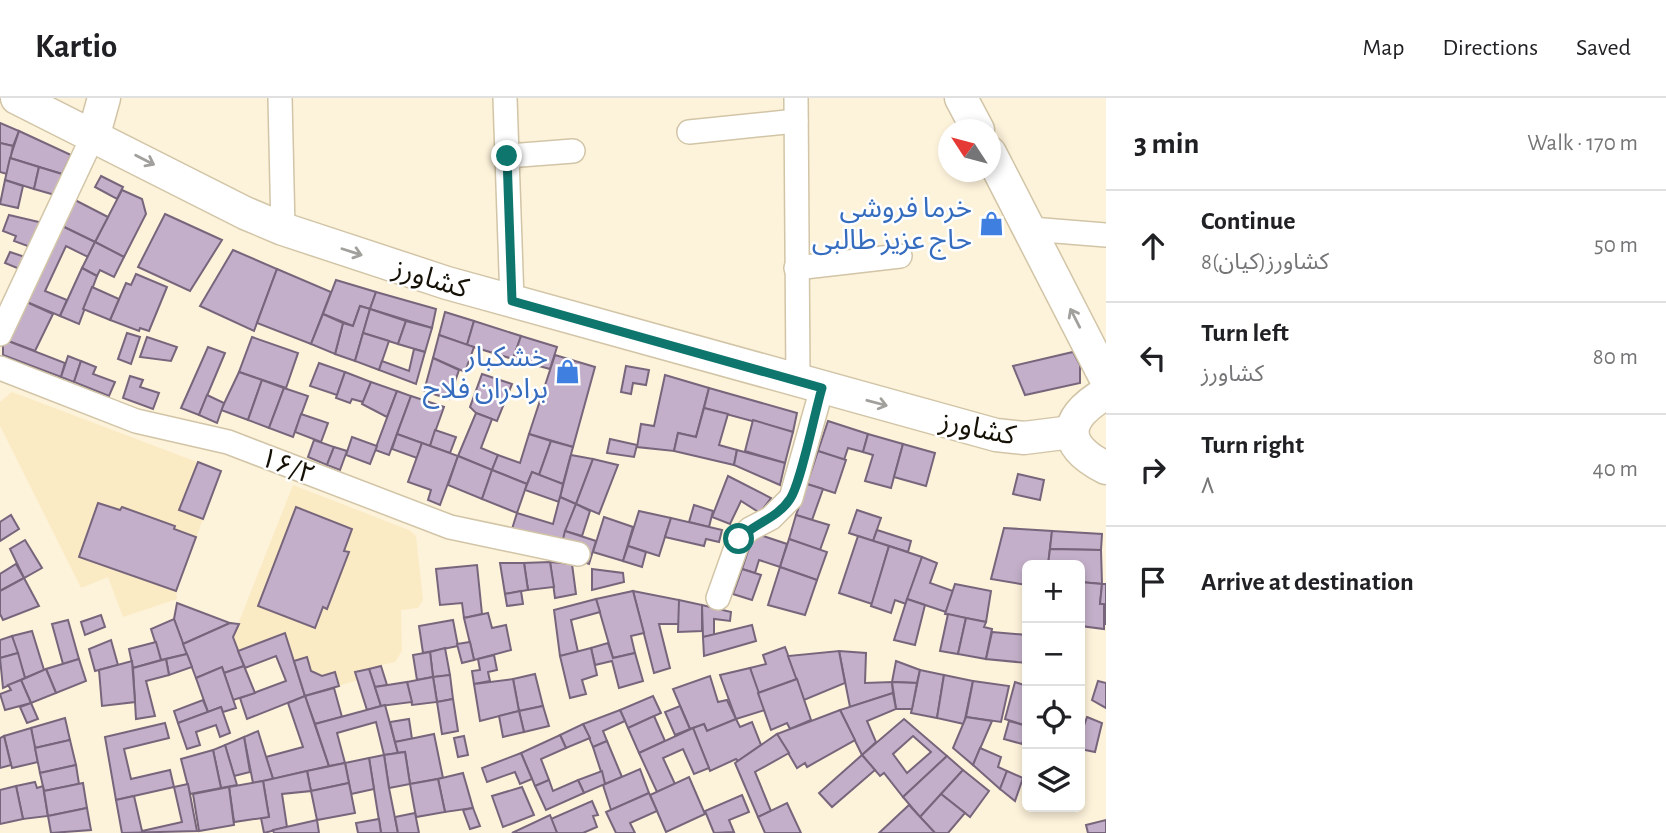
<!DOCTYPE html>
<meta charset="utf-8">
<style>
body{margin:0;font-family:"Alegreya Sans","Noto Sans Arabic",sans-serif;background:#f2f2f2;color:#202124}
.controls{position:absolute;right:21px;bottom:21px;display:grid;overflow:hidden;border-radius:10px;box-shadow:0 4px 10px #0003}
.controls button{width:63px;height:63px;display:grid;place-items:center;padding:0;border:0;border-bottom:2px solid #e0e0e0;background:#fff;color:#202124;font:35px sans-serif}
.compass{position:absolute;left:938px;top:21px;width:63px;height:63px;border-radius:50%;background:#fff;box-shadow:0 4px 10px #0003;rotate:306deg}
.stop{position:absolute;width:21px;height:21px;margin:-16px;border:5px solid #0f766e;border-radius:50%;background:#fff}
.stop.end{background:#0f766e;border-color:#fff;box-shadow:0 2px 7px #0008}
.list{margin:0;padding:0;list-style:none}
h2{display:flex;justify-content:space-between;align-items:center;height:91px;margin:0;padding:0 28px;font-size:30px}
h2 small{font-size:23px;font-weight:400;color:#757577}
.list li{display:grid;grid-template-columns:46px 1fr auto;gap:21px;align-items:center;box-sizing:border-box;height:112px;padding:0 28px;border-top:2px solid #e0e0e0}
.list b{display:block;font-size:26px;white-space:nowrap}
.list p{margin:0;font-size:23px;white-space:nowrap;color:#757577}
.list em{font-size:23px;font-style:normal;color:#757577}
.icon{flex:none;width:38px;height:38px;fill:none;stroke:currentColor;stroke-width:2;stroke-linecap:round;stroke-linejoin:round}
.map{position:relative;flex:none;width:1106px;height:735px;overflow:hidden}
header{display:flex;align-items:center;gap:42px;box-sizing:border-box;height:98px;padding:0 35px;background:#fff;border-bottom:2px solid #e0e0e0}
header strong{font-size:33px}
nav{display:flex;gap:38px;margin-inline-start:auto;font-size:24px}
main{display:flex}
aside{flex:1;background:#fff}
.map>svg:first-child{display:block}
</style>
<header>
<strong>Kartio</strong>
<nav><a>Map</a><a>Directions</a><a>Saved</a></nav>
</header>
<main>
<div class="map">
<svg width="1106" height="735" viewBox="0 0 1106 735">
<rect width="100%" height="100%" fill="#fdf2da"/>
<g fill="#fbebc5">
<path d="M12,294L221,373L176,493L177,501L123,519L108,479L81,490L0,328V304Z"/>
<path d="M293,387L409,432L416,438L423,502L418,510L401,512L402,553L395,564L356,573L358,582L305,598L285,535L238,553L233,539Z"/>
</g>
<g fill="#c3afc9" stroke="#77657c" stroke-width="2" fill-rule="evenodd">
<path d="M0,25L19,33L13,48L0,45Z"/>
<path d="M19,33L71,57L62,76L10,60Z"/>
<path d="M0,45L13,48L7,76L0,74Z"/>
<path d="M10,60L39,69L34,91L5,82Z"/>
<path d="M39,69L62,76L55,97L34,91Z"/>
<path d="M101,78L123,89L117,101L95,89Z"/>
<path d="M5,82L23,88L18,110L0,106Z"/>
<path d="M122,92L142,101L146,116L124,159L95,144Z"/>
<path d="M73,101L108,119L95,144L60,127Z"/>
<path d="M165,116L222,142L190,193L138,169Z"/>
<path d="M9,117L43,125L33,150L14,143L16,138L3,133Z"/>
<path d="M60,127L95,144L88,159L66,148L45,193L67,202L60,218L22,202Z"/>
<path d="M95,144L124,159L114,179L100,172L97,178L82,170Z"/>
<path d="M233,152L277,171L254,233L200,208Z"/>
<path d="M10,154L28,160L22,172L5,165Z"/>
<path d="M82,170L97,178L79,226L60,218Z"/>
<path d="M277,171L331,194L311,246L257,225Z"/>
<path d="M136,176L167,189L149,233L140,230L139,233L110,222L126,185L131,187Z"/>
<path d="M336,182L376,194L370,211L360,208L353,228L323,216Z"/>
<path d="M92,189L119,201L110,222L83,211Z"/>
<path d="M376,194L436,211L432,230L370,211Z"/>
<path d="M22,202L53,216L35,253L3,241Z"/>
<path d="M360,208L370,211L355,263L335,256L343,225L353,228Z"/>
<path d="M370,211L406,223L398,246L363,235Z"/>
<path d="M445,214L474,223L467,247L439,237Z"/>
<path d="M323,216L343,225L335,256L311,246Z"/>
<path d="M406,223L432,230L425,254L398,246Z"/>
<path d="M474,223L521,238L513,261L467,247Z"/>
<path d="M127,235L140,239L131,266L118,261Z"/>
<path d="M363,235L389,243L379,272L355,263Z"/>
<path d="M439,237L474,249L465,274L433,260Z"/>
<path d="M521,238L557,249L550,271L513,261Z"/>
<path d="M147,239L177,249L171,263L140,259Z"/>
<path d="M252,239L298,255L286,290L239,274Z"/>
<path d="M3,241L65,265L61,279L3,257Z"/>
<path d="M208,249L225,255L199,317L181,310Z"/>
<path d="M414,251L425,254L416,286L379,272L382,263L409,273Z"/>
<path d="M1073,254L1080,267V285L1025,297L1013,268Z"/>
<path d="M555,257L595,269L573,349L529,336Z"/>
<path d="M68,258L81,263L74,284L61,279Z"/>
<path d="M433,260L459,272L449,301L424,293Z"/>
<path d="M81,263L96,269L93,276L115,284L109,298L74,284Z"/>
<path d="M319,265L345,274L337,297L310,288Z"/>
<path d="M626,268L649,272L646,287L633,285L631,296L621,294Z"/>
<path d="M239,274L262,282L248,322L221,312Z"/>
<path d="M345,274L371,284L363,304L352,301L350,305L336,300Z"/>
<path d="M482,276L512,286L497,323L476,315L470,309Z"/>
<path d="M665,277L709,290L696,339L678,335L674,353L637,349L641,326L654,328Z"/>
<path d="M130,278L143,282L140,289L159,295L153,311L123,300Z"/>
<path d="M262,282L284,290L269,330L248,322Z"/>
<path d="M371,284L397,293L387,319L362,306Z"/>
<path d="M284,290L308,298L293,339L269,330Z"/>
<path d="M709,290L797,315L793,334L704,310Z"/>
<path d="M397,293L411,298L389,357L375,352Z"/>
<path d="M207,297L224,305L217,325L199,317Z"/>
<path d="M411,298L444,309L430,348L397,336Z"/>
<path d="M704,310L728,316L719,347L737,352L734,367L674,353L678,335L696,339Z"/>
<path d="M476,315L492,321L481,350L498,357L492,372L458,358Z"/>
<path d="M301,316L328,325L321,344L295,334Z"/>
<path d="M753,322L793,334L785,365L745,353Z"/>
<path d="M828,323L868,336L863,354L848,350L844,362L818,353Z"/>
<path d="M435,332L456,339L450,355L430,348Z"/>
<path d="M397,336L422,345L417,360L392,351Z"/>
<path d="M529,336L551,343L539,377L532,374L527,386L492,372L498,357L520,365Z"/>
<path d="M868,336L903,346L891,390L865,383L873,357L863,354Z"/>
<path d="M352,339L377,348L370,366L346,357Z"/>
<path d="M610,341L637,347L634,359L607,355Z"/>
<path d="M314,342L334,349L327,367L308,359Z"/>
<path d="M551,343L573,349L563,386L539,377Z"/>
<path d="M422,345L458,358L440,407L428,402L431,392L408,384Z"/>
<path d="M903,346L935,355L926,388L894,379Z"/>
<path d="M334,349L347,353L340,372L327,367Z"/>
<path d="M737,352L785,365L780,387L734,367Z"/>
<path d="M818,353L846,362L835,395L807,386Z"/>
<path d="M571,357L593,361L576,406L560,399Z"/>
<path d="M458,358L492,372L482,401L448,387Z"/>
<path d="M593,361L618,367L599,416L576,406Z"/>
<path d="M198,364L221,373L203,421L179,412Z"/>
<path d="M492,372L527,386L517,415L482,401Z"/>
<path d="M532,374L563,386L559,404L525,392Z"/>
<path d="M1018,376L1044,382L1040,402L1013,396Z"/>
<path d="M728,378L771,400L760,415L741,403L730,426L712,419Z"/>
<path d="M807,386L823,391L812,422L796,417Z"/>
<path d="M560,399L576,406L562,445L512,431L517,415L553,426Z"/>
<path d="M98,405L120,412L122,409L175,428L174,431L196,439L176,493L79,459Z"/>
<path d="M576,406L590,413L582,438L565,433Z"/>
<path d="M694,407L713,413L709,429L689,424Z"/>
<path d="M296,409L352,431L344,453L349,454L327,511L323,509L315,530L258,508Z"/>
<path d="M857,412L881,420L873,443L849,435Z"/>
<path d="M639,413L671,420L659,458L628,448Z"/>
<path d="M11,417L19,431L0,443V424Z"/>
<path d="M796,417L829,427L820,452L789,441Z"/>
<path d="M604,419L633,429L623,463L593,454Z"/>
<path d="M671,420L722,432L719,444L706,441L704,448L665,439Z"/>
<path d="M1004,430L1052,433L1048,467H1027V487L991,481Z"/>
<path d="M877,432L911,443L908,454L873,443Z"/>
<path d="M565,433L596,443L589,466L576,461L562,445Z"/>
<path d="M1052,433L1102,436L1101,452L1050,451Z"/>
<path d="M754,435L787,446L780,469L759,462L755,475L742,471Z"/>
<path d="M858,438L889,448L872,506L839,495Z"/>
<path d="M789,441L827,454L817,482L780,469Z"/>
<path d="M25,442L42,470L24,480L10,451Z"/>
<path d="M628,448L646,454L642,469L623,463Z"/>
<path d="M889,448L922,459L906,506L895,502L891,515L871,508Z"/>
<path d="M1050,451L1101,452L1102,486L1080,484V467H1048Z"/>
<path d="M922,459L937,465L930,485L953,493L946,514L907,501Z"/>
<path d="M550,464L572,466L576,496L555,500Z"/>
<path d="M550,464L554,489L528,492L524,465Z"/>
<path d="M500,465H524L528,492L505,496Z"/>
<path d="M16,466L24,480L0,493V476Z"/>
<path d="M477,467L482,516L464,520L462,505L440,507L436,471Z"/>
<path d="M780,469L817,482L805,517L768,507Z"/>
<path d="M592,471L623,475L624,484L592,492Z"/>
<path d="M742,471L761,477L752,502L733,496Z"/>
<path d="M24,480L39,508L3,522L0,516V493Z"/>
<path d="M1080,484L1102,486L1100,506H1104V531L1081,528Z"/>
<path d="M955,486L991,493L986,524L945,516Z"/>
<path d="M1102,486H1106V527L1104,506H1100Z"/>
<path d="M521,493L523,506L507,508L505,496Z"/>
<path d="M633,493L679,502V526H659L670,570L654,575Z"/>
<path d="M633,493L644,535L631,538L635,555L613,560L596,501Z"/>
<path d="M596,501L600,514L571,522L578,554L560,558L554,512Z"/>
<path d="M907,501L925,507L915,547L894,542Z"/>
<path d="M679,502L702,507V533L678,534Z"/>
<path d="M177,505L230,525L183,546L174,521Z"/>
<path d="M702,507L731,514L730,523L714,521V537L703,539Z"/>
<path d="M488,515L492,530L506,527L511,552L474,562L464,520Z"/>
<path d="M948,516L966,520L958,556L940,553Z"/>
<path d="M101,517L105,529L85,537L81,524Z"/>
<path d="M966,520L986,524L984,529L992,531L986,561L958,556Z"/>
<path d="M174,521L187,556L161,562L151,531Z"/>
<path d="M68,522L79,561L63,566L52,526Z"/>
<path d="M453,522L458,548L423,555L419,528Z"/>
<path d="M230,525L239,526L233,539L244,568L224,575L222,569L196,580L183,546Z"/>
<path d="M752,527L756,543L704,558L703,539Z"/>
<path d="M32,533L44,572L25,580L12,538Z"/>
<path d="M992,534L1027,537V565L986,561Z"/>
<path d="M285,535L305,598L247,621L240,600L286,583L276,558L245,570L238,553Z"/>
<path d="M12,538L18,555L0,560V542Z"/>
<path d="M111,542L118,567L95,573L89,551Z"/>
<path d="M156,544L161,562L133,570L129,551Z"/>
<path d="M470,544L474,562L462,565L457,546Z"/>
<path d="M608,545L613,560L635,555L643,583L619,590L612,563L595,567L591,550Z"/>
<path d="M785,549L797,581L758,595L750,570L766,566L763,557Z"/>
<path d="M445,550L450,577L433,579L430,554Z"/>
<path d="M591,550L597,577L582,582L586,596L570,600L560,558Z"/>
<path d="M839,553L866,555L865,585L892,584L893,595L850,609Z"/>
<path d="M839,553L845,585L804,602L788,558Z"/>
<path d="M430,554L433,579L417,582L413,557Z"/>
<path d="M18,555L25,580L3,590L0,560Z"/>
<path d="M187,556L192,569L169,577L166,561Z"/>
<path d="M494,557L497,572L488,574L490,583L474,586L472,573L480,572L478,561Z"/>
<path d="M307,559L311,573L322,578L335,574L339,588L305,598L294,563Z"/>
<path d="M79,561L86,583L56,595L46,571Z"/>
<path d="M166,561L169,577L146,583L155,618L136,621L133,570Z"/>
<path d="M132,563L135,604L102,608L99,572Z"/>
<path d="M896,563L920,572L917,585L892,584Z"/>
<path d="M244,568L255,595L233,602L224,575Z"/>
<path d="M381,568L387,587L375,589L369,571Z"/>
<path d="M222,569L236,610L223,614L221,609L208,614L196,580Z"/>
<path d="M750,570L765,612L736,621L720,577Z"/>
<path d="M46,571L56,595L31,605L21,582Z"/>
<path d="M369,571L381,608L367,612L355,574Z"/>
<path d="M920,572L944,577L937,620L911,615Z"/>
<path d="M535,576L543,608L519,613L513,581Z"/>
<path d="M450,577L453,601L437,604L433,579Z"/>
<path d="M944,577L973,583L964,626L937,620Z"/>
<path d="M710,578L718,604L727,602L736,621L707,633L704,626L690,631L673,591Z"/>
<path d="M433,579L437,604L412,607L407,584Z"/>
<path d="M513,581L519,613L480,623L474,586Z"/>
<path d="M797,581L811,622L790,631L787,625L771,632L758,595Z"/>
<path d="M21,582L31,605L5,612L0,596L11,592L8,587Z"/>
<path d="M973,583L1009,588L1001,624L966,619Z"/>
<path d="M1098,583L1106,585V610L1092,602Z"/>
<path d="M407,584L412,604L381,608L375,589Z"/>
<path d="M892,584L917,585L912,611H896Z"/>
<path d="M1015,584L1027,588V628L1005,621Z"/>
<path d="M334,590L342,619L315,626L305,598Z"/>
<path d="M893,595L896,611L867,623L876,644L862,657L840,612Z"/>
<path d="M305,598L329,668L273,681L266,659L303,649L288,605Z"/>
<path d="M653,598L661,615L628,630L620,612Z"/>
<path d="M453,601L458,633L442,636L437,604Z"/>
<path d="M203,602L208,614L178,625L174,613Z"/>
<path d="M31,605L38,621L27,625L20,609Z"/>
<path d="M385,607L398,655L384,657L376,624L337,635L345,665L329,668L315,626Z"/>
<path d="M543,608L549,628L524,634L519,613Z"/>
<path d="M680,608L690,631L675,637L665,614Z"/>
<path d="M221,609L230,635L220,639L216,627L196,634L200,647L187,651L178,625Z"/>
<path d="M620,612L625,623L603,633L607,643L593,649L583,626Z"/>
<path d="M840,612L855,642L807,669L805,665L797,670L777,636Z"/>
<path d="M519,613L524,634L503,639L499,618Z"/>
<path d="M654,618L665,643L639,655L628,630Z"/>
<path d="M966,619L992,623L973,667L953,650Z"/>
<path d="M1087,619L1102,625L1095,654L1080,651V639Z"/>
<path d="M65,620L70,642L35,650L31,630Z"/>
<path d="M409,621L412,641L395,644L390,624Z"/>
<path d="M736,621L740,629L752,624L761,647L738,663L736,661L710,673L693,630L704,626L707,633Z"/>
<path d="M904,621L947,658L903,699L884,675L880,678L862,657ZM913,638L931,654L907,675L893,656Z"/>
<path d="M1009,623L1027,628L1022,646L1004,641Z"/>
<path d="M165,625L169,640L124,651L131,681L170,672L174,689L116,702L105,639Z"/>
<path d="M583,626L590,640L566,650L560,637Z"/>
<path d="M31,630L38,664L12,670L4,638Z"/>
<path d="M693,630L709,670L694,676L683,651L663,660L675,686L657,694L639,655Z"/>
<path d="M258,633L273,681L253,685L244,639Z"/>
<path d="M434,636L443,680L410,686L405,654L398,655L395,644Z"/>
<path d="M777,636L789,655L755,674L771,713L758,719L735,665Z"/>
<path d="M560,637L566,650L541,661L549,682L535,688L521,655Z"/>
<path d="M4,638L11,667L0,670V640Z"/>
<path d="M464,638L468,657L458,659L454,640Z"/>
<path d="M244,639L250,674L234,678L225,647Z"/>
<path d="M70,642L76,667L40,675L35,650Z"/>
<path d="M607,643L622,679L605,686L593,649Z"/>
<path d="M225,647L237,687L221,690L213,652Z"/>
<path d="M980,650L1001,659L998,669L1007,673L1000,691L973,667Z"/>
<path d="M213,652L221,690L190,696L181,661Z"/>
<path d="M405,654L410,686L389,690L384,657Z"/>
<path d="M521,655L532,681L520,686L515,674L487,684L482,670Z"/>
<path d="M384,657L389,690L398,735H381L369,660Z"/>
<path d="M862,657L875,672L832,709L819,695Z"/>
<path d="M947,658L963,672L920,719L903,699Z"/>
<path d="M369,660L374,691L351,696L345,665Z"/>
<path d="M345,665L349,685L311,693L307,673Z"/>
<path d="M76,667L79,686L44,693L40,675Z"/>
<path d="M640,671L649,695L611,712L603,687Z"/>
<path d="M963,672L989,693L970,719L941,696Z"/>
<path d="M307,673L311,693L282,696L287,729L264,735L261,720L269,719L263,683Z"/>
<path d="M602,673L605,686L584,695L578,682Z"/>
<path d="M1007,673L1023,680L1015,703L1000,691Z"/>
<path d="M463,675L473,710L445,714L438,681Z"/>
<path d="M689,679L705,716L666,734L650,697Z"/>
<path d="M438,681L445,714L416,719L410,686Z"/>
<path d="M549,682L553,693L578,682L584,695L546,712L535,688Z"/>
<path d="M263,683L269,719L234,724L229,689Z"/>
<path d="M35,684L37,690L43,688L48,718L23,721L16,688Z"/>
<path d="M83,685L87,710L48,718L44,693Z"/>
<path d="M349,685L355,715L317,722L311,693Z"/>
<path d="M188,686L197,733L122,735L116,702L134,698L142,733L182,724L174,689Z"/>
<path d="M16,688L23,721L0,726V692Z"/>
<path d="M229,689L234,727L199,733L193,696Z"/>
<path d="M522,689L534,717L503,729L492,698Z"/>
<path d="M649,695L657,713L630,725L635,735H616L606,714Z"/>
<path d="M941,696L965,715L948,735H935L920,719Z"/>
<path d="M742,697L749,714L729,722L734,734L714,735L705,713Z"/>
<path d="M592,703L598,717L593,718L597,729L583,735H557L551,721Z"/>
<path d="M787,705L801,735H765L758,719Z"/>
<path d="M909,707L935,735H879Z"/>
<path d="M87,710L91,732L51,735L48,718Z"/>
<path d="M473,710L480,728L470,731L463,712Z"/>
<path d="M415,715L419,735H398L395,719Z"/>
<path d="M550,717L557,735H512Z"/>
<path d="M379,721L381,735H358L356,725Z"/>
<path d="M317,722L319,735H274L273,732Z"/>
<path d="M1106,722V735H1088L1086,727Z"/>
</g>
<g fill="none" stroke-linecap="round" stroke-linejoin="round">
<defs>
<g id="street">
<path d="M280,0L283,131"/>
<path d="M505,0L512,203"/>
<path d="M796,0L798,283"/>
<path d="M689,34L796,23"/>
<path d="M507,58L573,53"/>
<path d="M1031,131L1106,137"/>
<path d="M796,170L900,158"/>
<path d="M0,236L94,36"/>
<path d="M0,270L136,323L228,344L450,429L578,456"/>
<path d="M718,500L739,441L750,431L771,420L791,400L822,290"/>
</g>
<g id="secondary">
<path d="M17,0L245,115L283,131L447,185L996,337L1024,340L1072,334"/>
<path d="M961,0L978,32"/>
<path d="M94,36L104,0"/>
<path d="M990,55L1106,281"/>
<path d="M1106,295C1063,320 1060,347 1106,370"/>
</g>
</defs>
<use href="#street" stroke="#d2c5a7" stroke-width="26"/>
<use href="#secondary" stroke="#d2c5a7" stroke-width="35"/>
<use href="#street" stroke="#fff" stroke-width="23"/>
<use href="#secondary" stroke="#fff" stroke-width="32"/>
</g>
<defs><path id="oneway-shaft" d="M-6 0H5M1.5-3L5.5 0L1.5 3" fill="none" stroke-width="1.6" stroke-linecap="round" stroke-linejoin="round" transform="scale(1.75)"/></defs>
<g stroke="#a2a09c">
<use href="#oneway-shaft" transform="translate(145 62) rotate(27)"/>
<use href="#oneway-shaft" transform="translate(352 154) rotate(18)"/>
<use href="#oneway-shaft" transform="translate(1075 220) rotate(-117)"/>
<use href="#oneway-shaft" transform="translate(877 305) rotate(15)"/>
</g>
<g fill="none" stroke-linecap="round" stroke-linejoin="round">
<path stroke="#0f766e" stroke-width="9" d="M507,58L512,203L822,290C815,313 801,385 790,401C778,420 755,425 739,441"/>
</g>
<defs>
<symbol id="shop-bare" viewBox="-9 -9 18 18"><path d="M-5-2.5h2.3a2.7 3.5 0 0 1 5.4 0H5L5.5 6h-11ZM-1.5-2.5h3a1.5 2.3 0 0 0-3 0Z" fill="#3f7fe0" stroke="#fff" stroke-width="2.5" paint-order="stroke"/></symbol>
</defs>
<g fill-rule="evenodd">
<use href="#shop-bare" x="974" y="108" width="35" height="35"/>
<use href="#shop-bare" x="550" y="256" width="35" height="35"/>
</g>
<g text-anchor="middle" stroke-width="5" stroke-linejoin="round" paint-order="stroke">
<g font-size="28" fill="#366cbe" stroke="#fff" text-anchor="end">
<text x="972" y="119">خرما فروشی<tspan x="972" dy="32">حاج عزیز طالبی</tspan></text>
<text x="548" y="268">خشکبار<tspan x="548" dy="32">برادران فلاح</tspan></text>
</g>
<g font-size="28" fill="#161107" stroke="#fff">
<text transform="translate(431 179) rotate(17)" y="10">کشاورز</text>
<text transform="translate(978 329) rotate(12)" y="10">کشاورز</text>
<text transform="translate(288 367) rotate(21)" y="10">۱۶/۲</text>
</g>
</g>
</svg>
<div class="controls">
<button>+</button>
<button>−</button>
<button><svg class="icon" aria-label="locate" viewBox="0 0 24 24"><circle cx="12" cy="12" r="6"/><path d="M12 2v4M12 18v4M2 12h4M18 12h4"/></svg></button>
<button><svg class="icon" aria-label="layers" viewBox="0 0 24 24"><path d="M12 4l9 5-9 5-9-5zM3 14l9 5 9-5"/></svg></button>
</div>
<svg class="compass" viewBox="-18 -18 36 36"><path d="M0-13l5 13h-10z" fill="#e53935"/><path d="M0 13l5-13h-10z" fill="#757577"/></svg>
<div class="stop" style="left:739px;top:441px"></div>
<div class="stop end" style="left:507px;top:58px"></div>
</div>
<aside>
<h2>3 min<small>Walk · 170 m</small></h2>
<ul class="list">
<li><svg class="icon" aria-label="ahead" viewBox="0 0 24 24"><path d="M12 20V5M6 11l6-6 6 6"/></svg><div><b>Continue</b><p>8کشاورز(کیان)</p></div><em>50 m</em></li>
<li><svg class="icon" aria-label="left" viewBox="0 0 24 24"><path d="M17 20v-9H6M10 6l-5 5 5 5"/></svg><div><b>Turn left</b><p>کشاورز</p></div><em>80 m</em></li>
<li><svg class="icon" aria-label="right" viewBox="0 0 24 24"><path d="M7 20v-9h11M14 6l5 5-5 5"/></svg><div><b>Turn right</b><p>۸</p></div><em>40 m</em></li>
<li><svg class="icon" aria-label="arrive" viewBox="0 0 24 24"><path d="M6 21V4h12l-3 4 3 4H6"/></svg><div><b>Arrive at destination</b></div></li>
</ul>
</aside>
</main>
